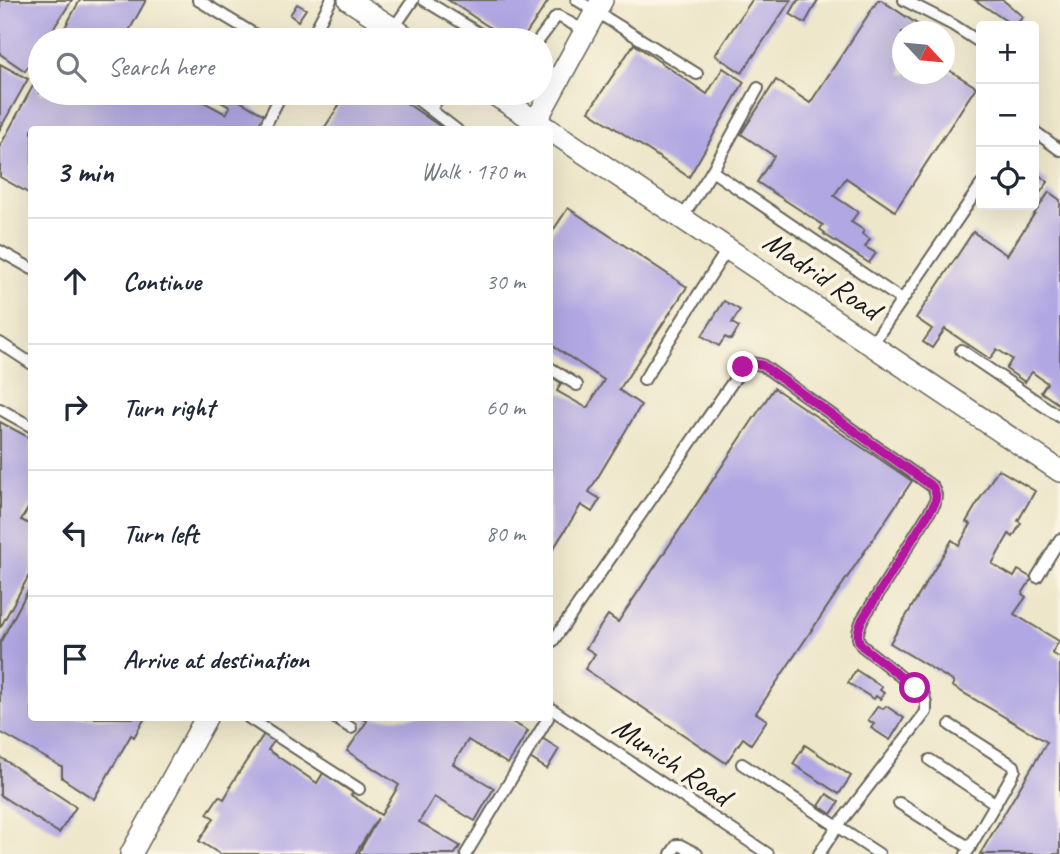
<!DOCTYPE html>
<meta charset="utf-8">
<style>
body{margin:0;font-family:Caveat,sans-serif;background:#f2f2f3;color:#1f2937}
.controls{position:absolute;right:21px;top:21px;display:grid;overflow:hidden;border-radius:7px;box-shadow:0 7px 28px #0002}
.controls button{width:63px;height:63px;display:grid;place-items:center;padding:0;border:0;border-bottom:2px solid #e0e1e3;background:#fff;color:#1f2937;font:35px sans-serif}
.compass{position:absolute;left:892px;top:21px;width:63px;height:63px;border-radius:50%;background:#fff;box-shadow:0 7px 28px #0002;rotate:116deg}
.stop{position:absolute;width:21px;height:21px;margin:-16px;border:5px solid #b5179e;border-radius:50%;background:#fff}
.stop.end{background:#b5179e;border-color:#fff;box-shadow:0 2px 7px #0008}
.list{margin:0;padding:0;list-style:none}
h2{display:flex;justify-content:space-between;align-items:center;height:91px;margin:0;padding:0 28px;font-size:30px}
h2 small{font-size:23px;font-weight:400;color:#747a83}
.list li{display:grid;grid-template-columns:46px 1fr auto;gap:21px;align-items:center;box-sizing:border-box;height:126px;padding:0 28px;border-top:2px solid #e0e1e3}
.list b{display:block;font-size:26px;white-space:nowrap}
.list em{font-size:23px;font-style:normal;color:#747a83}
.icon{flex:none;width:38px;height:38px;fill:none;stroke:currentColor;stroke-width:2;stroke-linecap:round;stroke-linejoin:round}
.map{position:relative;flex:none;width:1060px;height:854px;overflow:hidden}
.search{position:absolute;background:#fff;box-shadow:0 7px 28px #0002;left:28px;top:28px;width:525px;height:77px;display:flex;align-items:center;gap:18px;box-sizing:border-box;padding:0 24px;border-radius:38px;color:#747a83;font-size:26px}
.panel{position:absolute;background:#fff;box-shadow:0 7px 28px #0002;left:28px;top:126px;width:525px;height:595px;border-radius:7px}
.map>svg:first-child{display:block}
</style>
<div class="map">
<svg width="1060" height="854" viewBox="0 0 1060 854">
<rect width="100%" height="100%" fill="#fcf5e5"/>
<filter id="ink" filterUnits="userSpaceOnUse"><feTurbulence type="fractalNoise" baseFrequency=".0143" numOctaves="2"/><feDisplacementMap in="SourceGraphic" scale="14" xChannelSelector="R" yChannelSelector="G"/><feConvolveMatrix kernelMatrix="1 2 1 2 8 2 1 2 1" color-interpolation-filters="sRGB"/></filter>
<filter id="wash" filterUnits="userSpaceOnUse"><feTurbulence type="fractalNoise" baseFrequency=".00686" numOctaves="4" result="noise"/><feDisplacementMap in="SourceGraphic" scale="28" xChannelSelector="R" yChannelSelector="G"/><feGaussianBlur stdDeviation="1.57" result="paint"/><feColorMatrix in="noise" values="0 0 0 0 0 0 0 0 0 0 0 0 0 0 0 0 0 1.4 0 .05"/><feComposite in="paint" operator="in"/></filter>
<g filter="url(#wash)">
<rect width="100%" height="100%" fill="#ede6c9"/>
<g id="blocks">
<g fill="#b1a7e3">
<path d="M0,0H72L46,40H40V48L25,71L0,54Z"/>
<path d="M80,0H146L125,38L129,40H58Z"/>
<path d="M448,0H549L522,40H509Z"/>
<path d="M752,0H791L742,73L715,55Z"/>
<path d="M798,0H818L805,23L790,14Z"/>
<path d="M878,0H881L929,32H902V74H944V67L976,87L895,211L846,178L834,196L858,212L851,222L864,230L862,234L870,239L865,247L876,253L869,263L824,234L825,233L820,229L823,225L757,182L774,156L741,134L776,80L810,103Z"/>
<path d="M975,0H1003L1023,17L1014,26Z"/>
<path d="M297,4L306,9L298,21L290,15Z"/>
<path d="M634,44L707,94L723,68L744,82L689,177L589,111Z"/>
<path d="M0,64L28,79L0,129Z"/>
<path d="M40,73V93H187L226,114L230,107L204,93H240L236,99L268,117L260,130H32V195L0,177V146Z"/>
<path d="M347,93H392L441,127L439,130H323Z"/>
<path d="M1034,171L1048,182L1040,193L1034,188Z"/>
<path d="M1049,192L1060,200V405L1041,392L1047,383L1032,372L1025,382L1006,369L1012,359L997,349L990,359L945,329L932,348L923,342L932,329L916,318L973,232L1007,255Z"/>
<path d="M568,208L687,287L619,390L641,405L589,492L600,499L592,512L581,505L550,554V376L561,383L557,391L587,408L604,380L550,344V235Z"/>
<path d="M724,301L740,310L732,323L739,327L731,340L725,337L719,346L702,336Z"/>
<path d="M774,388L912,481L756,713L767,720L751,744L743,738L726,763L585,669L595,654L586,648L608,615L618,622Z"/>
<path d="M0,422L32,439V502L21,520L32,525V570L0,628Z"/>
<path d="M998,469L1035,491L1018,521L1021,523L1013,537L1009,534L992,564L1014,577L1018,570L1032,578L1022,594L1026,597L1014,614L1059,641L1052,653L1060,658V854H980L1047,742L952,686L954,682L890,643L952,540L959,545L971,524L966,522Z"/>
<path d="M32,583V718H145L134,737L131,735L94,799L62,778V767L0,732V643Z"/>
<path d="M856,670L882,687L880,690L884,693L880,699L876,696L874,699L848,683Z"/>
<path d="M878,706L883,709L886,706L904,718L890,740L871,728L874,724L868,720Z"/>
<path d="M361,718H505L528,731L508,764L468,740L453,764L494,788L475,821L434,797L419,822L460,846L455,854H358L378,818L355,854H220L199,841L214,818L207,814L219,796L224,799L231,787L230,786L264,734L274,741L268,750L317,783L323,773L353,793L351,795L381,815L399,785L347,751L367,721Z"/>
<path d="M542,738L559,749L547,769L530,758Z"/>
<path d="M805,745L851,776L839,794L793,764Z"/>
<path d="M0,757L76,807L59,833L0,795Z"/>
<path d="M827,794L839,802L831,814L819,806Z"/>
</g>
</g>
</g>
<g filter="url(#ink)">
<use href="#blocks" fill-opacity="0" stroke="#656359" stroke-width="2"/>
<g fill="none" stroke-linecap="round" stroke-linejoin="round">
<defs>
<g id="service">
<path d="M198,0L264,40"/>
<path d="M424,0L490,40"/>
<path d="M577,0L697,74"/>
<path d="M904,0L953,25L981,43"/>
<path d="M393,29L413,0"/>
<path d="M310,40L331,0"/>
<path d="M539,40L556,17L558,16L585,31"/>
<path d="M409,93L457,130"/>
<path d="M431,109L442,93"/>
<path d="M263,130L282,93"/>
<path d="M1034,131L1060,150"/>
<path d="M712,171L902,300"/>
<path d="M682,218L712,171L758,88"/>
<path d="M0,251L32,269"/>
<path d="M0,343L32,364"/>
<path d="M872,344L981,185"/>
<path d="M961,350L1060,417"/>
<path d="M550,368L577,385"/>
<path d="M644,380L728,248"/>
<path d="M0,409L32,427"/>
<path d="M1037,577L1060,539"/>
<path d="M553,641L743,367L751,363L762,365L933,487L936,495L935,503L862,620C858,631 855,637 862,646L924,695L926,704V712L837,827L819,854"/>
<path d="M550,708L768,854"/>
<path d="M249,718L359,789"/>
<path d="M335,718L351,728"/>
<path d="M950,725L1014,766L1015,770L966,854"/>
<path d="M930,760L996,804"/>
<path d="M742,764L879,854"/>
<path d="M899,803L970,848"/>
<path d="M466,854L548,718"/>
<path d="M671,854L677,845H680L697,854"/>
</g>
<g id="minor">
<path d="M349,0L411,40"/>
<path d="M492,93L546,128"/>
<path d="M531,130L602,0"/>
<path d="M550,130L1060,471"/>
<path d="M131,854L206,718"/>
</g>
</defs>
<use href="#service" stroke="#656359" stroke-width="14"/>
<use href="#minor" stroke="#656359" stroke-width="24"/>
<use href="#service" stroke="#fff" stroke-width="10"/>
<use href="#minor" stroke="#fff" stroke-width="21"/>
</g>
</g>
<g fill="none" stroke-linecap="round" stroke-linejoin="round" filter="url(#ink)">
<path stroke="#b5179e" stroke-width="9" d="M743,367L751,363L762,365L933,487L936,495L935,503L862,620C858,631 855,637 862,646L915,688"/>
</g>
<g text-anchor="middle" stroke-width="7" stroke-linejoin="round" paint-order="stroke">
<g font-size="30" fill="#1c1c1c" stroke="#fcf5e5">
<text transform="translate(822 275) rotate(34)" y="10">Madrid Road</text>
<text transform="translate(672 761) rotate(34)" y="10">Munich Road</text>
</g>
</g>
</svg>
<div class="controls">
<button>+</button>
<button>−</button>
<button><svg class="icon" aria-label="locate" viewBox="0 0 24 24"><circle cx="12" cy="12" r="6"/><path d="M12 2v4M12 18v4M2 12h4M18 12h4"/></svg></button>
</div>
<svg class="compass" viewBox="-18 -18 36 36"><path d="M0-13l5 13h-10z" fill="#e53935"/><path d="M0 13l5-13h-10z" fill="#747a83"/></svg>
<div class="stop" style="left:915px;top:688px"></div>
<div class="stop end" style="left:743px;top:367px"></div>
<div class="search"><svg class="icon" aria-label="search" viewBox="0 0 24 24"><circle cx="10" cy="10" r="6"/><path d="M15 15l6 6"/></svg>Search here</div>
<section class="panel">
<h2>3 min<small>Walk · 170 m</small></h2>
<ul class="list">
<li><svg class="icon" aria-label="ahead" viewBox="0 0 24 24"><path d="M12 20V5M6 11l6-6 6 6"/></svg><div><b>Continue</b></div><em>30 m</em></li>
<li><svg class="icon" aria-label="right" viewBox="0 0 24 24"><path d="M7 20v-9h11M14 6l5 5-5 5"/></svg><div><b>Turn right</b></div><em>60 m</em></li>
<li><svg class="icon" aria-label="left" viewBox="0 0 24 24"><path d="M17 20v-9H6M10 6l-5 5 5 5"/></svg><div><b>Turn left</b></div><em>80 m</em></li>
<li><svg class="icon" aria-label="arrive" viewBox="0 0 24 24"><path d="M6 21V4h12l-3 4 3 4H6"/></svg><div><b>Arrive at destination</b></div></li>
</ul>
</section>
</div>
